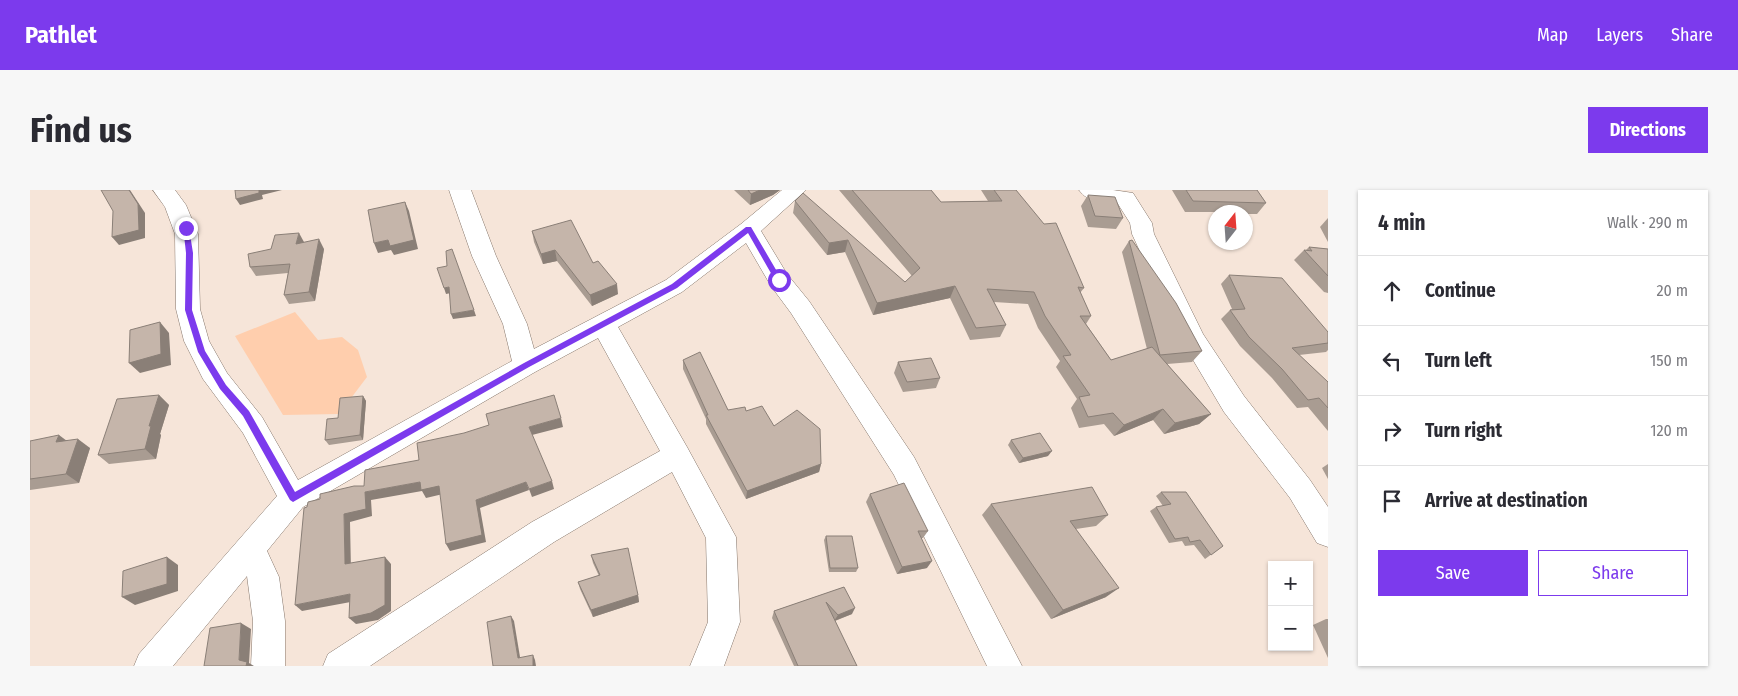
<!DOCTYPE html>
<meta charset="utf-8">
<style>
body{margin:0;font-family:"Fira Sans Condensed",sans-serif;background:#f7f7f7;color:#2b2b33}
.controls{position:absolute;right:15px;bottom:15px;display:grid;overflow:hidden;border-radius:0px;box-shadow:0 1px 4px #0004}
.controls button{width:45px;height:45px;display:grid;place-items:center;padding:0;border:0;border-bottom:1px solid #e1e1e2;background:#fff;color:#2b2b33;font:25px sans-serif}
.compass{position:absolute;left:1178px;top:15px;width:45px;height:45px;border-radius:50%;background:#fff;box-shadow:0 1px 4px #0004;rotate:17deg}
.stop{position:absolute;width:15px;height:15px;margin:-11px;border:4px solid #7c3aed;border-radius:50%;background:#fff}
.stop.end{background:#7c3aed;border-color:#fff;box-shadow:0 1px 5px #0008}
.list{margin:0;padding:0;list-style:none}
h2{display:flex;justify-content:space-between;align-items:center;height:65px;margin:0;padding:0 20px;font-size:21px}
h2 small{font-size:16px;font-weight:400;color:#7c7c81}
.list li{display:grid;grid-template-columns:32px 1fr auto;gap:15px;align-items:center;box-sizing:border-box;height:70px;padding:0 20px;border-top:1px solid #e1e1e2}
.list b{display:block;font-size:19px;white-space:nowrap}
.list em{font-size:16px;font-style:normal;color:#7c7c81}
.actions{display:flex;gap:10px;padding:15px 20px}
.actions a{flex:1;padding:11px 0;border:1px solid #7c3aed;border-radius:0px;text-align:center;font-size:18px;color:#7c3aed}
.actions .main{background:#7c3aed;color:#fff}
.icon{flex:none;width:28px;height:28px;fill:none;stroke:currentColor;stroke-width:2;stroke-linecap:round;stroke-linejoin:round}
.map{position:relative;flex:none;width:1298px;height:476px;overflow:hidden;border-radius:0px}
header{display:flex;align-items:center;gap:30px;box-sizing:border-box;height:70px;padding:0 25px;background:#7c3aed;color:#fff}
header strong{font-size:24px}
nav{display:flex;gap:28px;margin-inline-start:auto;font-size:18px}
.intro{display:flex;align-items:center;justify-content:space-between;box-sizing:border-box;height:120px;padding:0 30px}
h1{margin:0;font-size:35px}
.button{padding:12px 22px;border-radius:0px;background:#7c3aed;color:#fff;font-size:18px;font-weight:700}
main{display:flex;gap:30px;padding:0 30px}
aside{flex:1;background:#fff;border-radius:0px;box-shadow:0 1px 4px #0004}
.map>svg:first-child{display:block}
</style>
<header>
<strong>Pathlet</strong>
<nav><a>Map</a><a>Layers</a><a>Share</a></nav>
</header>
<div class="intro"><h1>Find us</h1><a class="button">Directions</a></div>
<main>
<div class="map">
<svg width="1298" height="476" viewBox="0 0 1298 476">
<rect width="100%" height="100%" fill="#f6e5d9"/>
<path fill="#ffcead" d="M265,122L288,150L312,147L328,160L337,187L309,224L253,225L205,146Z"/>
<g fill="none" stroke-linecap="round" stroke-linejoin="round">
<defs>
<g id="minor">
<path d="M123,0H145L156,15L168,44L170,119L179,151L197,183L232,227L268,290L482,171L473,134L442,66L419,0H441L466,66L497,134L504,159L636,90L711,34L752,0H776L731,41L757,84L779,111L884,267L992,476H957L864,285L761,123L741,96L716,53L652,102L588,137L657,257L706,347L710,432L694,476H660L678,432L676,348L642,282L524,352L340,476H293L298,464L502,332L630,261L568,148L505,182L273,317L237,361L249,387L255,431V476H221L223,431L217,386L143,476H104L109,464L247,306L213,243L173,189L154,151L146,119L145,44L135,17Z"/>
<path d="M1049,0H1083L1103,3L1122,33L1124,44L1173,144L1214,206L1280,290L1298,317V357L1287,353L1260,308L1194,222L1150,148L1102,44L1100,33L1088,14C1074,13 1058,13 1049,0Z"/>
</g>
</defs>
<use href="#minor" stroke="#85766b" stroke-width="1"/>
<use href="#minor" fill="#fff" fill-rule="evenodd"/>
</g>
<g fill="#a99c92">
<path d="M704,0H750L743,5L720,15Z"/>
<path d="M809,0H901L911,12L958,11L951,0H986L1054,98L1050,103L1061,126L1056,134L1081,170L1117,159L1092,62L1099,51L1172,161L1162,172L1137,174L1181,224L1169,234L1134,244L1123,230L1084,246L1074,234L1049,238L1041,218L1047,209L1026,177L1030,171L1008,138L998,114L964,112L976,135L970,147L940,150L920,108L843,125L815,62L797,65L763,23L765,11L875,92L882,86Z"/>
<path d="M1142,0H1227L1236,13L1227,24H1216V22H1155Z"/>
<path d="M1058,5L1093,28L1086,39L1058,37L1051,16Z"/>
<path d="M1298,28V52L1290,37Z"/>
<path d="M502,41L563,73L588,104L562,116L527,71L513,74L504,52Z"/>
<path d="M274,52V53L294,59L285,111L259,114L254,105L258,83L226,86L220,77Z"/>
<path d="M1279,57L1298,59V103L1294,102L1264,70L1274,60L1275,61Z"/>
<path d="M1199,85L1298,142V160L1296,162L1269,165L1298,192V241L1278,217L1267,218L1242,188L1210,156L1191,129L1200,120L1202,119L1191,94Z"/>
<path d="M653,170L698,220L716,221L744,236L791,274L789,282L716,309L676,234V229L653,179Z"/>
<path d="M868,172L910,188L906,198L873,202L864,183Z"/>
<path d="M129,205L139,215L130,244L131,245L126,269L79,274L68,265Z"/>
<path d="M333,206L336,211L333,250L299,255L295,250L308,228Z"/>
<path d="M36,250L60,258L49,293L0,300V251Z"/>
<path d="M981,250L1018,266L989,273L978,255Z"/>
<path d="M1298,274V289L1292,278Z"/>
<path d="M1131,302L1193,356L1175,369L1164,355L1155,356L1152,351L1139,353L1120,321L1126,317L1133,316L1126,306Z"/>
<path d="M840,304L898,341L893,348H891L897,378L867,384L836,312Z"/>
<path d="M961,314L1078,325L1066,336L1046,339L1076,407L1021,429L952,325Z"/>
<path d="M796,346L828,378L826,382H799L794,350Z"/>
<path d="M561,365L608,405L609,412L563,427L550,399L548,392L569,386L563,373Z"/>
<path d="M814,397L822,424L805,431L827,476H764L742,428L744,421Z"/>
<path d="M1296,429H1298V468L1283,435Z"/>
</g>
<g fill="#8a7f77">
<path d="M99,0H100L115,23V48L89,55L82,47Z"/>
<path d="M229,0H252L232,5L233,9L210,15L206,9Z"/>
<path d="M730,0H750L743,5L720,15L721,4Z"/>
<path d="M375,12L379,21L388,59L364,65L361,60L348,63L344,53L358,50Z"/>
<path d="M269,43L274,52L272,63L266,54Z"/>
<path d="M289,49L294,59L285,111L279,102Z"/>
<path d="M818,50L815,62L797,65L799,53Z"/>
<path d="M525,60L527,71L513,74L511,64Z"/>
<path d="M587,94L588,104L562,116L560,105Z"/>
<path d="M925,96L920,108L843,125L847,113Z"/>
<path d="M419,97L421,103L416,104L414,98Z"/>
<path d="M444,120L446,126L423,129L421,124Z"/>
<path d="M130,132L139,143L141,175L110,183L99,173Z"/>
<path d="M129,205L139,215L130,244L131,245L126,269L115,259L119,236Z"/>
<path d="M333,206L336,211L333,250L330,245Z"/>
<path d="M1133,219L1123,230L1084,246L1094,235Z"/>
<path d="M1181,224L1169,234L1134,244L1145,233Z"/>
<path d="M531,228L533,237L502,245L499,237Z"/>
<path d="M29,245L41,254L26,252Z"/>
<path d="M48,249L60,258L49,293L36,284Z"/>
<path d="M1022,261L1018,266L989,273L993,268Z"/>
<path d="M791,274L789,282L716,309L717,301Z"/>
<path d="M522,291L524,299L502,307L499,299Z"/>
<path d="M390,292L409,296L413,304L396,308L392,301L341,310L342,326L320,332L321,381L315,374L314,324L335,302Z"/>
<path d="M496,292L499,300L450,318L456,352L420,361L416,354L446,310Z"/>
<path d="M137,367L148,375V401L105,415L92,407Z"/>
<path d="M355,367L361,374V421L348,430L326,434L319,428Z"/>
<path d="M902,371L897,378L867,384L872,377Z"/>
<path d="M1089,398L1076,407L1021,429L1033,420Z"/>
<path d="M320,404L326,411L272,421L265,415Z"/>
<path d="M608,405L609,412L563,427L561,420Z"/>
<path d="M825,418L822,424L804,431L808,425Z"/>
<path d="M481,426L484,431L491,473L488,468Z"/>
<path d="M211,433L221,439L219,473L224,476H216L209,470Z"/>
<path d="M503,465L505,470L506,476H503Z"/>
</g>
<g fill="#c5b5aa" stroke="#8a7f77">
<path d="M71,0H99L108,14L109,40L82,47L83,21Z"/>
<path d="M205,0H229V3L206,9Z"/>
<path d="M718,0H730L721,4Z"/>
<path d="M822,0H901L911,12L972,11L964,0H986L1014,34L1026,33L1054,98L1048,97L1061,126H1050L1081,170L1122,157L1181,224L1145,233L1133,219L1094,235L1083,223L1058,227L1049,207L1060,205L1033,166L1041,165L1015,126L1004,102L957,99L976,135L946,138L925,96L847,113L818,50L799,53L765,11L773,3L875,92L890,78Z"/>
<path d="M1156,0H1227L1236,13L1163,11Z"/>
<path d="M1058,5L1085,7L1093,28L1065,26Z"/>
<path d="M375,12L384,50L360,56L358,50L344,53L338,20Z"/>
<path d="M541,30L563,73L568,71L587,94L560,105L525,60L511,64L502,41Z"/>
<path d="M269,43L266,54L289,49L279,102L254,105L260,74L220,77L218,64L241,59L245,45Z"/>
<path d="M1102,50L1146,113L1172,161L1130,165L1099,51Z"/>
<path d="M1279,57L1298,59V86L1274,60L1282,61Z"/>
<path d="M422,59L444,120L421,124L419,97L414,98L407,78L417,76L416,61Z"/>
<path d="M1199,85L1252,88L1298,142V153L1262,158L1298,192V218L1289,208L1278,210L1252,179L1219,147L1200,120L1215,119Z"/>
<path d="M130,132L131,164L99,173L100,140Z"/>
<path d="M670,162L698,220L715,217L716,221L732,216L744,236L767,220L790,239L791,274L717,301L676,225H678L653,170Z"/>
<path d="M901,168L910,188L877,192L868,172Z"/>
<path d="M129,205L119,236H121L115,259L68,265L87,209Z"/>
<path d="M524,205L531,228L499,237L522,291L499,299L496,292L446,310L452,345L416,354L409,296L391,300L390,292L335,302L336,319L314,324L315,374L355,367V415L341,423L319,428L320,404L265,415L274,318L277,317L278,312L290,309V304L324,296H334L335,280L389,270L387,253L434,243L459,235L456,224Z"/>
<path d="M333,206L330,245L295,250L297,229L308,228L310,208Z"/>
<path d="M1010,243L1022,261L993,268L981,250Z"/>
<path d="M29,245L26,252L48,249L36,284L0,289V251Z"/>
<path d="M874,293L898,341H888L902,371L872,377L840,304Z"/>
<path d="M1062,297L1078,325L1040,331L1089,398L1033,420L961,314Z"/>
<path d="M1131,302H1156L1193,356L1181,365L1170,350L1160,352L1158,347L1145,349L1126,317L1141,314Z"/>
<path d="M796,346H822L828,378H800Z"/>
<path d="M598,358L608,405L561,420L548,392L570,385L561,365Z"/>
<path d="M137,367V394L92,407L93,381Z"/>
<path d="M814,397L825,418L808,425L796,412L827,476H768L744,421Z"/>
<path d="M481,426L488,468L503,465V476H463L457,432Z"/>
<path d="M211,433L209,470L217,472L216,476H174L180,438Z"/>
</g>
<path fill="#7c3aed" d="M153,36L159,38L163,63L162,120L175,161L196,195L219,221L265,302L494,173L642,94L716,37H721L752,90L746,92L718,43L647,98L499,177L263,312L260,310L213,226L190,199L168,162L155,120L156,63Z"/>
</svg>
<div class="controls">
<button>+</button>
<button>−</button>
</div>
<svg class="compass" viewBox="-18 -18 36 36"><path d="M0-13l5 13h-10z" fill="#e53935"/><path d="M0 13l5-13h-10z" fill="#7c7c81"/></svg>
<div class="stop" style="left:749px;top:90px"></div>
<div class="stop end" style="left:156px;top:38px"></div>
</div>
<aside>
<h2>4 min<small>Walk · 290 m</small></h2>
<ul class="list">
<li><svg class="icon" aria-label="ahead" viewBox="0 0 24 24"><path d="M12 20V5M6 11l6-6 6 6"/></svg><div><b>Continue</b></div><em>20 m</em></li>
<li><svg class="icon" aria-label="left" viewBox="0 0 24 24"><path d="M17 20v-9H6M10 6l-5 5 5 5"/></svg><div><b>Turn left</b></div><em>150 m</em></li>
<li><svg class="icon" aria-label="right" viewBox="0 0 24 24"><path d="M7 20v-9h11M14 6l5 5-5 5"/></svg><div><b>Turn right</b></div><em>120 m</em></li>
<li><svg class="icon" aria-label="arrive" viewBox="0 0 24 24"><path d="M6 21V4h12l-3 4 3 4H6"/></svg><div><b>Arrive at destination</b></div></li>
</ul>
<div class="actions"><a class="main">Save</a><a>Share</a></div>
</aside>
</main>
